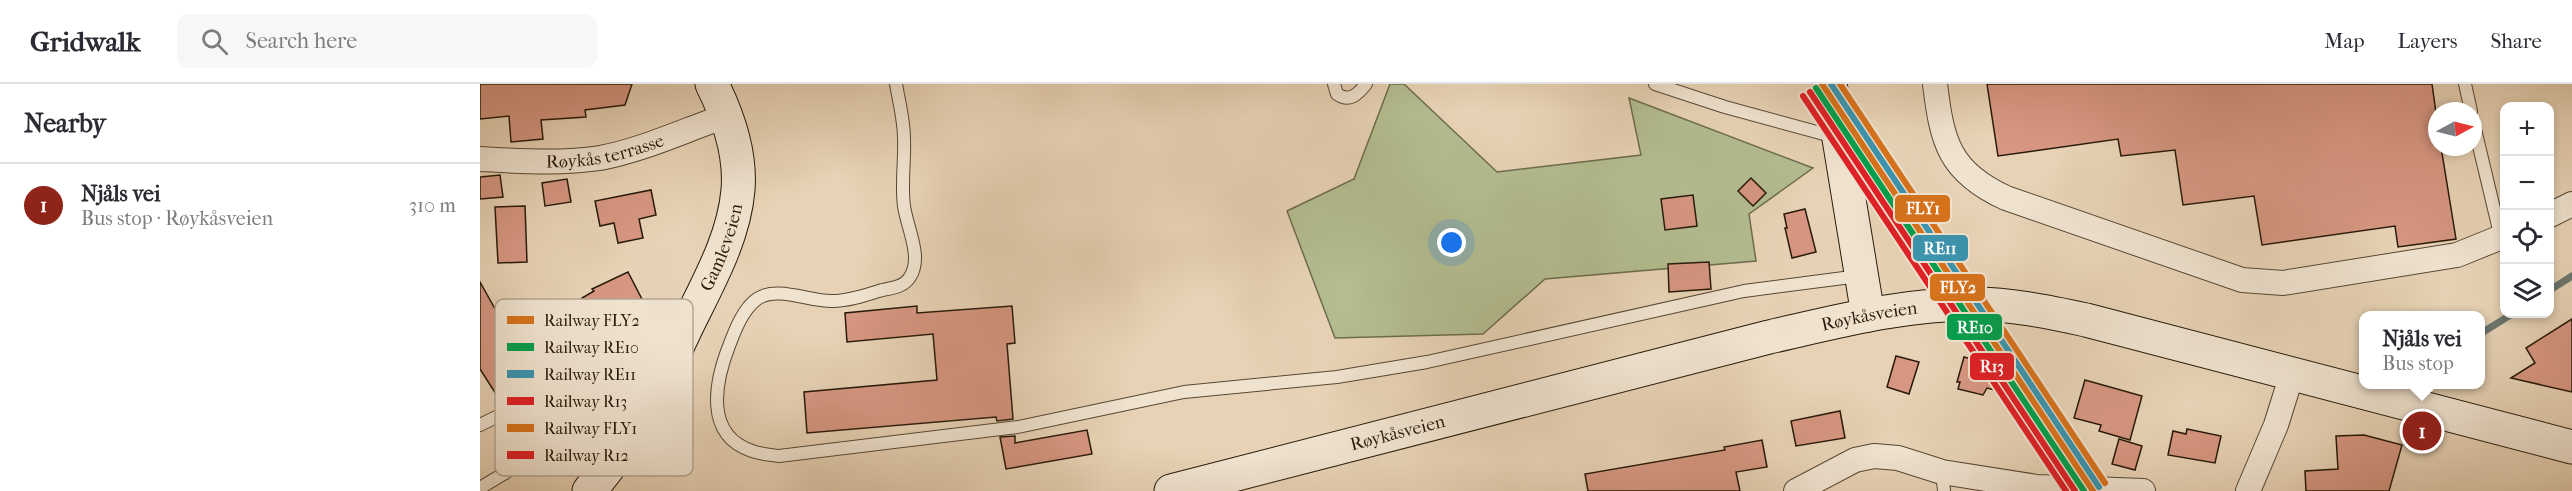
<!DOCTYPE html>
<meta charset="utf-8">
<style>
body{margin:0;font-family:"IM FELL French Canon",serif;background:#f7f7f7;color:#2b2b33}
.controls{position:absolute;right:18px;top:18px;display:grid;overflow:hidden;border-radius:12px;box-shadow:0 3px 9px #0003}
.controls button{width:54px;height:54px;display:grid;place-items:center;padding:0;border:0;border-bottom:2px solid #e1e1e2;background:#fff;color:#2b2b33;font:30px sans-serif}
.compass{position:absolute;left:1948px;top:18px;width:54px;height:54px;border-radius:50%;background:#fff;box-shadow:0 3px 9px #0003;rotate:83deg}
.you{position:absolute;left:972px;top:159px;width:21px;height:21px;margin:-15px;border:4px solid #fff;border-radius:50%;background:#1a73e8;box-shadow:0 0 0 9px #1a73e833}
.badge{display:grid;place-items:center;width:39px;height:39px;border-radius:50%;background:#8f2418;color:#fff;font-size:20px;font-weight:700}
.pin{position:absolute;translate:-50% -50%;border:3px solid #fff;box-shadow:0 2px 6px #0006}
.popup{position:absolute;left:1879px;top:227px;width:126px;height:78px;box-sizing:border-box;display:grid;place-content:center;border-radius:12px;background:#fff;filter:drop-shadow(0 2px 4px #0005);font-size:20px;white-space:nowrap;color:#7c7c81}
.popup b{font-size:22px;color:#2b2b33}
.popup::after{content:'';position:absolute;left:50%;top:100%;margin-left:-12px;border:12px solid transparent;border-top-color:#fff}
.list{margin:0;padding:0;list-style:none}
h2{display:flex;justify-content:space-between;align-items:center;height:78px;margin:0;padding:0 24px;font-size:26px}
h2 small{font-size:20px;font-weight:400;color:#7c7c81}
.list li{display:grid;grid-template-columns:39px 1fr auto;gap:18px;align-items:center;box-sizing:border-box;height:84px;padding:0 24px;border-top:2px solid #e1e1e2}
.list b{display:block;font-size:22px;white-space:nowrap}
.list p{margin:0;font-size:20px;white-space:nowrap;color:#7c7c81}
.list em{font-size:20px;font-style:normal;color:#7c7c81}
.icon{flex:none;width:33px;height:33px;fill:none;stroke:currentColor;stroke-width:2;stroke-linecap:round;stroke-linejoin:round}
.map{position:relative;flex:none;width:2092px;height:407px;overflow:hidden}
header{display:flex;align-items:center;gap:36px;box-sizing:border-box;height:84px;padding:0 30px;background:#fff;border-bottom:2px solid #e1e1e2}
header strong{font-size:28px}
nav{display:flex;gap:33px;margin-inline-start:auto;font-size:21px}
.search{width:420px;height:54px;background:#f7f7f7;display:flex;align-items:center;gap:15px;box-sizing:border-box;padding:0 21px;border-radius:12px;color:#7c7c81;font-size:22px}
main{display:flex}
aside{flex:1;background:#fff}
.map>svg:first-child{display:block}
</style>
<header>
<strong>Gridwalk</strong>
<div class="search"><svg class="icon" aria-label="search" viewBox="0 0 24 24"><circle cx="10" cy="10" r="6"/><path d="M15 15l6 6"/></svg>Search here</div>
<nav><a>Map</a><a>Layers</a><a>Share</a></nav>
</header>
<main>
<aside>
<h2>Nearby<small></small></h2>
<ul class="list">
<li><span class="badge">1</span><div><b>Njåls vei</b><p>Bus stop · Røykåsveien</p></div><em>310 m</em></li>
</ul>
</aside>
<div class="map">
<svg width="2092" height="407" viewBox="0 0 2092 407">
<rect width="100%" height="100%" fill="#e7d2b5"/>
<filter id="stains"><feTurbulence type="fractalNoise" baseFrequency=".00333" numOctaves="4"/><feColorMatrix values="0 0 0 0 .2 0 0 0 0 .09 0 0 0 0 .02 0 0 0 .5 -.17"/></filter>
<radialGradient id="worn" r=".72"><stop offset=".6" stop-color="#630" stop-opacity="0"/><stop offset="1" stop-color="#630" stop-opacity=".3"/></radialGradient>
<path fill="#b3bd90" stroke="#6d6c4c" stroke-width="1.5" d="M910,0H924L1017,88L1161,71L1149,14L1333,84L1269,130L1276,177L1065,195L1003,250L855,254L807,127L874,95Z"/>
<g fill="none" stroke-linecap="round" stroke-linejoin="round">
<g stroke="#6c7771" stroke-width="7">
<path d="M2070,206L2092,192"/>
<path d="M2000,250L2032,230"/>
</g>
</g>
<g fill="#d69681" stroke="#271a08" stroke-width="1.5">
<path d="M0,0H152L145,21L105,26L106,33L61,36L63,55L31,58L29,32L0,35Z"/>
<path d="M1507,0H1952L1957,36V63H1961L1976,155L1918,163L1915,142L1782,161L1774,112L1703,121L1695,66L1641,72L1638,55L1518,72Z"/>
<path d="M20,91L23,113L0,115V93Z"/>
<path d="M1271,94L1286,109L1273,122L1258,107Z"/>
<path d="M87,95L91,118L65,122L62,99Z"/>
<path d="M171,106L176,131L159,135L163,154L138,159L134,139L120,142L115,117Z"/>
<path d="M1213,111L1217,142L1185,146L1181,115Z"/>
<path d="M45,122L47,178L18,179L15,123Z"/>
<path d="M1325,125L1336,168L1312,174L1305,144H1307L1304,130Z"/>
<path d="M1229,178L1231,205L1189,208L1188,180Z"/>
<path d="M148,188L166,223L127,245L131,251L89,274L92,279L21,318L0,285V198L28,248L35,244L40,255L104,218L102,214L114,207L112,205Z"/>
<path d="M437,222V229L532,222L535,259L527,260L533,335L517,337L516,333L327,349L324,308L457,296L453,250L367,258L365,229Z"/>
<path d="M2092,235V308L2031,294L2055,279L2046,264Z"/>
<path d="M1416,272L1439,278L1429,310L1407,303Z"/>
<path d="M1484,273L1521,283L1515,306L1507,304L1503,311L1478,305L1480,298H1477Z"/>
<path d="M1605,296L1662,312L1650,356L1619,347L1621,341L1594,334Z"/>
<path d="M1360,327L1365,354L1316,362L1311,337Z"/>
<path d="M1707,345L1741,352L1735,379L1688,371L1693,347L1706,350Z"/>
<path d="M607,346L612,370L526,385L520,353L535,352V359Z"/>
<path d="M1884,351L1922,361L1909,407H1826L1825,387L1858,385L1856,352Z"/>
<path d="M1639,355L1662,362L1655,386L1632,380Z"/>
<path d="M1282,356L1287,383L1256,388L1260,407H1108L1105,390L1245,366L1244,363Z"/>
</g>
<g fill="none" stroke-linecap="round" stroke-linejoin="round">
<defs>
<g id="lane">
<path d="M416,0C419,18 424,36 424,54C425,77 421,100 424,122C427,144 443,173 430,193C424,203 412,204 402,206C386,211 369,217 353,217C330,218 297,201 277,215C263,225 255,246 249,262C235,298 224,351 272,367C280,370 290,371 299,372L538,343L704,308L857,293L947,278L1264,207L1379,192"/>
<path d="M854,0L857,10C870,19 878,10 886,0"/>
<path d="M1175,0L1245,23L1355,53"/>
<path d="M1985,0L1991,27"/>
<path d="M1993,37L2021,154"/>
<path d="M0,341L130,277L157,255L168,240"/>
<path d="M1462,388L1464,407"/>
<path d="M0,404L55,371L119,327L139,321L162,325"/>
</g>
<g id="street">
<path d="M1455,0C1462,58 1469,88 1526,114L1762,196L1803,199L1977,171L2024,152"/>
<path id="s1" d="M0,75C40,77 80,80 120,74C163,66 205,46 246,32"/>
<path d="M2070,131L2092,120"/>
<path d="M1316,407L1375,376L1394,372L1418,374L1462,388L1557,403L1663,407"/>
<path d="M1768,407L1796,341L1812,290"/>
</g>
<g id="secondary">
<path d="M1350,0L1388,231"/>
<path id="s2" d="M109,407C153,358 179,301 207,242C228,199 254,154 258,106C261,70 248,32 232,0"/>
<path id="s3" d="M691,407L1289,253C1356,238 1423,220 1493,220C1531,220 1569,228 1606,236L2092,363"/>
</g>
</defs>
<use href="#lane" stroke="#574833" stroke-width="14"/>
<use href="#street" stroke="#574833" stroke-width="26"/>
<use href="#secondary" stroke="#271a08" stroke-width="35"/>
<use href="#lane" stroke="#efe2cf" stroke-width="12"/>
<use href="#street" stroke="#efe2cf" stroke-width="24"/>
<use href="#secondary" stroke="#efe2cf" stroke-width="33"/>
<defs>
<path id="rail-1" d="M1342,0L1613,407"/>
<path id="rail-2" d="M1336,4L1604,407"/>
<path id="rail-3" d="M1351,0L1619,403"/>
<path id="rail-4" d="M1330,8L1595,407"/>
<path id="rail-5" d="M1360,0L1625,399"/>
<path id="rail-6" d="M1323,12L1586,407"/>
</defs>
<use href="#rail-1" stroke="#efe2cf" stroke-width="10"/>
<use href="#rail-2" stroke="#efe2cf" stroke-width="10"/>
<use href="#rail-3" stroke="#efe2cf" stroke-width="10"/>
<use href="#rail-4" stroke="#efe2cf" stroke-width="10"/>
<use href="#rail-5" stroke="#efe2cf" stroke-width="10"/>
<use href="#rail-6" stroke="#efe2cf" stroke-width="10"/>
<use href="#rail-1" stroke="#d6721c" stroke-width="6"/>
<use href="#rail-2" stroke="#029f4d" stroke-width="6"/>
<use href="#rail-3" stroke="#3b94ae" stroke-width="6"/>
<use href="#rail-4" stroke="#df2027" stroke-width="6"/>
<use href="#rail-5" stroke="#d6721c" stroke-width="6"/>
<use href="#rail-6" stroke="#df2027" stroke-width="6"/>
</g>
<g text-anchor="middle" stroke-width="6" stroke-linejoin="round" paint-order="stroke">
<g font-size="18" fill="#271a08" stroke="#efe2cf">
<text dy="6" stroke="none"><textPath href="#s1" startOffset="126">Røykås terrasse</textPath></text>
<text dy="6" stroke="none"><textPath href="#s2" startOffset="279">Gamleveien</textPath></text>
<text dy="6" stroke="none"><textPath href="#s3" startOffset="720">Røykåsveien</textPath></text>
<text dy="6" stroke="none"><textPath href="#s3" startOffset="234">Røykåsveien</textPath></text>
</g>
</g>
<rect x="15" y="215" width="198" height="177" rx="9" fill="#efe2cf" stroke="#b3a693" stroke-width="1.5"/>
<rect x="27" y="232" width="27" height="8" fill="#d6721c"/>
<rect x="27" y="259" width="27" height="8" fill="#029f4d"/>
<rect x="27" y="286" width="27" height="8" fill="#3b94ae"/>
<rect x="27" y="313" width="27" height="8" fill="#df2027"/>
<rect x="27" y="340" width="27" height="8" fill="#d6721c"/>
<rect x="27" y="367" width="27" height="8" fill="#df2027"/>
<g font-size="16" fill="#271a08">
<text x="64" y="242">Railway FLY2</text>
<text x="64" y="269">Railway RE10</text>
<text x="64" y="296">Railway RE11</text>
<text x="64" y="323">Railway R13</text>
<text x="64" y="350">Railway FLY1</text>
<text x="64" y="377">Railway R12</text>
</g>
<g stroke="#efe2cf" stroke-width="2">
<rect x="1414" y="110" width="57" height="29" rx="6" fill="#d6721c"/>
<rect x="1432" y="150" width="57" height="28" rx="6" fill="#3b94ae"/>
<rect x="1449" y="189" width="57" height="29" rx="6" fill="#d6721c"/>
<rect x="1466" y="229" width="57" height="28" rx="6" fill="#029f4d"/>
<rect x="1489" y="268" width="46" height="29" rx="6" fill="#df2027"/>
</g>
<g font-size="16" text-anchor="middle" font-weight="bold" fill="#fff">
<text x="1443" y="130">FLY1</text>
<text x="1460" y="170">RE11</text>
<text x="1478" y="209">FLY2</text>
<text x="1495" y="249">RE10</text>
<text x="1512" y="288">R13</text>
</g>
<rect width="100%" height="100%" filter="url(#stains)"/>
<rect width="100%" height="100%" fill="url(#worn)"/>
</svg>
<div class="controls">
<button>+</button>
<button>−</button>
<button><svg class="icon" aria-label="locate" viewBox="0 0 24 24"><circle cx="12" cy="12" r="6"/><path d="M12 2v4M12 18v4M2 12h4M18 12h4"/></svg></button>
<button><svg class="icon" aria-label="layers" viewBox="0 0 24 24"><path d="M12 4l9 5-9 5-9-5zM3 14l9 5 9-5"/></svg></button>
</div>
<svg class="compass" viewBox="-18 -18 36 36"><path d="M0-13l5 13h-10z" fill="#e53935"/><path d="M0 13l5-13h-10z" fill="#7c7c81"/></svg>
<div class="you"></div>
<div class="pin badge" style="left:1942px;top:347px">1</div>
<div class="popup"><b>Njåls vei</b>Bus stop</div>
</div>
</main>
